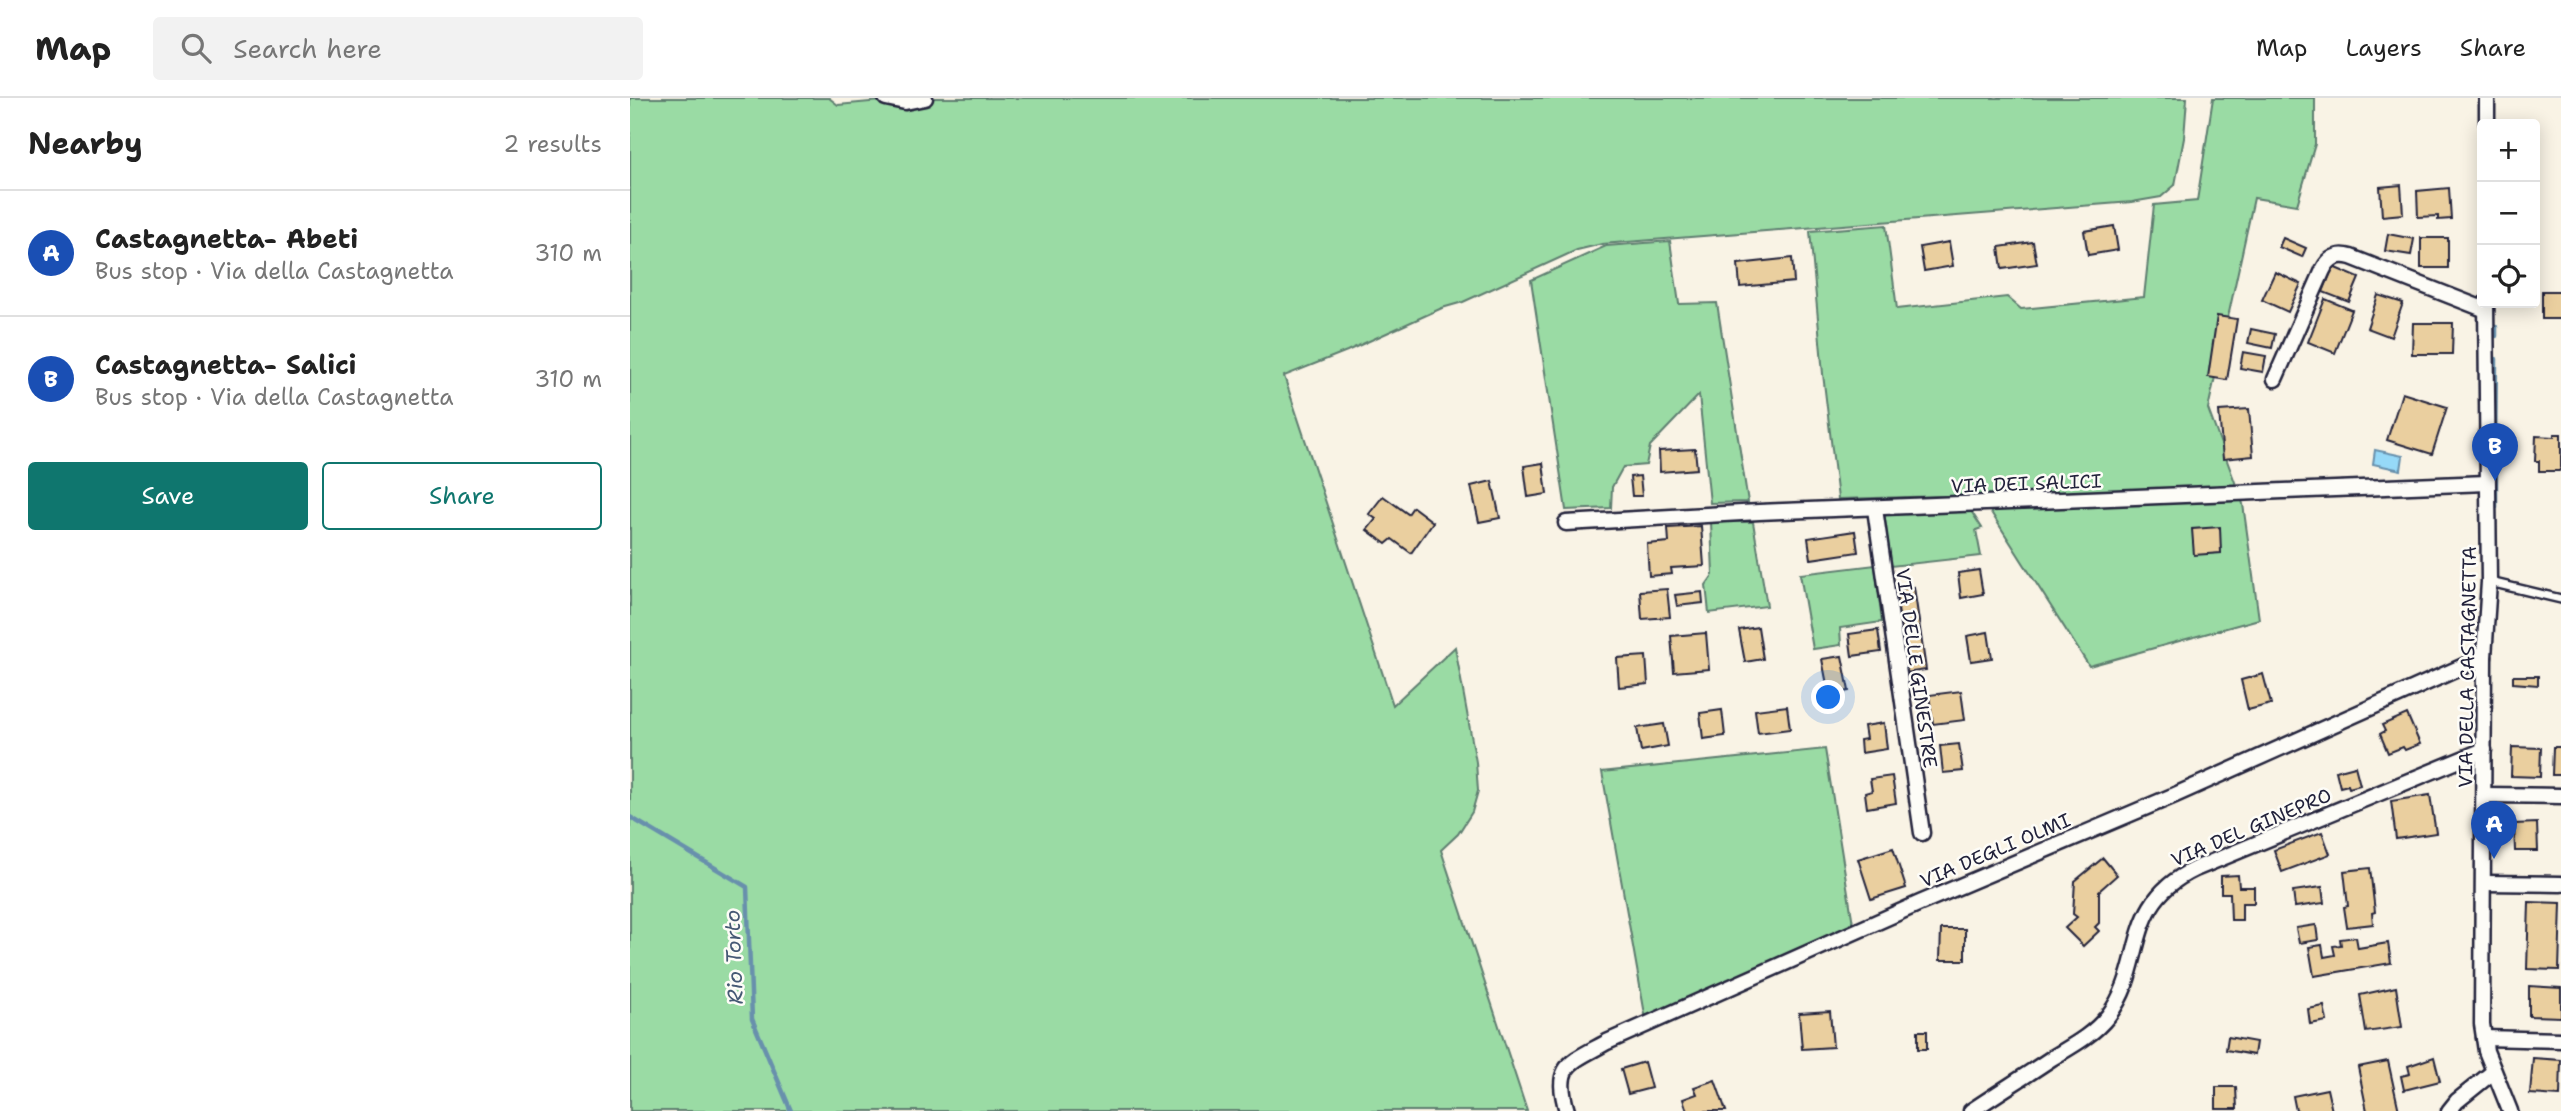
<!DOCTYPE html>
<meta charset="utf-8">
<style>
body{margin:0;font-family:"Shantell Sans",sans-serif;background:#f2f2f2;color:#222}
.controls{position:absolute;right:21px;top:21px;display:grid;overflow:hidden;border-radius:7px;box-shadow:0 4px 18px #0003}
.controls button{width:63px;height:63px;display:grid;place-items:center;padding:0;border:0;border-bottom:2px solid #e0e0e0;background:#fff;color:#222;font:35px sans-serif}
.you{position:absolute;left:1199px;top:600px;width:24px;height:24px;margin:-18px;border:5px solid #fff;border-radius:50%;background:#1a73e8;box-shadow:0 0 0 10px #1a73e833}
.badge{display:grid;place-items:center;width:46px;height:46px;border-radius:50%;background:#0f766e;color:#fff;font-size:23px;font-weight:700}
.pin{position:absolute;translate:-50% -58px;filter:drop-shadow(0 2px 4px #0008)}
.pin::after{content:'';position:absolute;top:37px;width:24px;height:21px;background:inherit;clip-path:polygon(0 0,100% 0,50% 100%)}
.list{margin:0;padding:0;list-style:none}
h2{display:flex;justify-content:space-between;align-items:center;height:91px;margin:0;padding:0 28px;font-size:30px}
h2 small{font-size:23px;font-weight:400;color:#767676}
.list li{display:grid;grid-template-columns:46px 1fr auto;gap:21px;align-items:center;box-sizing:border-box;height:126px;padding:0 28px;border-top:2px solid #e0e0e0}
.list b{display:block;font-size:26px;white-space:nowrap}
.list p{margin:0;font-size:23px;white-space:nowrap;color:#767676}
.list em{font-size:23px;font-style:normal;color:#767676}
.actions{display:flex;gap:14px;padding:21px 28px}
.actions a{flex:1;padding:16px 0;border:2px solid #0f766e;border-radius:7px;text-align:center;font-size:24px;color:#0f766e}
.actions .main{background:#0f766e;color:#fff}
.icon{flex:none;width:38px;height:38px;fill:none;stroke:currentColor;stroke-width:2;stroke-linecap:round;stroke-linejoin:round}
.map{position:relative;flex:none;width:1931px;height:1013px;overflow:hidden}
header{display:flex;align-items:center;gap:42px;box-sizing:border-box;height:98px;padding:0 35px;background:#fff;border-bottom:2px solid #e0e0e0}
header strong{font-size:33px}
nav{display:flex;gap:38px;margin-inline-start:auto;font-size:24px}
.search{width:490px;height:63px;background:#f2f2f2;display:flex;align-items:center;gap:18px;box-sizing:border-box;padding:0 24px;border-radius:7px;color:#767676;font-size:26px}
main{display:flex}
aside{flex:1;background:#fff}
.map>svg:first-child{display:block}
</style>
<header>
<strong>Map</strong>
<div class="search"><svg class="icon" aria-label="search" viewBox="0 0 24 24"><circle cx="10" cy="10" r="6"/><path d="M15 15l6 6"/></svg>Search here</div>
<nav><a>Map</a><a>Layers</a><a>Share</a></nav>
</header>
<main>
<aside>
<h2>Nearby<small>2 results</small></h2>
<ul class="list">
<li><span class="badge" style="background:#1a4fb4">A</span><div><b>Castagnetta- Abeti</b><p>Bus stop · Via della Castagnetta</p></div><em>310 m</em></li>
<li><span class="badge" style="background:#1a4fb4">B</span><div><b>Castagnetta- Salici</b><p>Bus stop · Via della Castagnetta</p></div><em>310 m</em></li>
</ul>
<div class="actions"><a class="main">Save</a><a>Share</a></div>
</aside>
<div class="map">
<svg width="1931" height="1013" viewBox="0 0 1931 1013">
<rect width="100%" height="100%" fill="#f9f3e5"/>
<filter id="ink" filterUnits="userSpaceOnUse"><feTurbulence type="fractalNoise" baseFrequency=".0143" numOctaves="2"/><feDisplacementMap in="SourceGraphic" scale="14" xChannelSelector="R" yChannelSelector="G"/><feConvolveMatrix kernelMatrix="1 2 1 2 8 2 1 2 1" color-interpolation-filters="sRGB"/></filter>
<g filter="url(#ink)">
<g fill="#9adba4" stroke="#5e7e70" stroke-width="2">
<path d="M0,0H199L208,7L283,0H1557L1554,40L1545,87L1531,99L1502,104L972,146L947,152L833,204L812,210L717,253L654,278L763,607L825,549L846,664L848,693L842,714L828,736L811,752L897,1013H0Z"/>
<path d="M1583,0H1685V46L1667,107L1624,100L1578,311L1613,406L1629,521L1459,568L1350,397L1208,401L1193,276L1180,133L1256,127L1267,211L1377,199L1391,211L1514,199L1524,107L1567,103Z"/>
<path d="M1040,143L1049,206L1087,205L1118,404L1080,405L1069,297L1020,348L1016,367L993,369L982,389L981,410L936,412L901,182L976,148Z"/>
<path d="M1341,413L1352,430L1346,432L1351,458L1261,468L1254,416Z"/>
<path d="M1081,423L1123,424L1137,508L1079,515L1076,487L1083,477Z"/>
<path d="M1245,467L1252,524L1210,530L1211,547L1183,551L1170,476Z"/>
<path d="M1195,651L1224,832L1016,922L972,674Z"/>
</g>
<path fill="#96d9f8" stroke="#6890ac" stroke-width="2" d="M1745,352L1773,358L1771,372L1743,366Z"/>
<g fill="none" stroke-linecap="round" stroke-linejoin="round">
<g stroke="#6890ac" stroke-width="4.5">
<path d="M1866,229V238"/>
<path d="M1865,353L1866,261"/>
<path d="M1866,366V409"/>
<path d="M0,719L117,789L122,921L161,1013"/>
</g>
</g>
<g fill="#eacf9f" stroke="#22223b" stroke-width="2">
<path d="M1771,87L1773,116L1752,118L1750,89Z"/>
<path d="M1819,90L1821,121L1808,122V118L1788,119L1787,93Z"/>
<path d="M1484,128L1488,152L1458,157L1454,133Z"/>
<path d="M1758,136L1784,141L1781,157L1755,153Z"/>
<path d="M1653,140L1676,150L1672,159L1649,149Z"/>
<rect x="1791" y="140" width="27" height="30"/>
<path d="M1319,144L1323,168L1294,173L1290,149Z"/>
<path d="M1403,144L1407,166L1372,171L1369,149Z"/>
<path d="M1162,160L1164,184L1110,189L1108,166Z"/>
<path d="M1703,169L1729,180L1719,204L1693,194Z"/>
<path d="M1645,174L1671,186L1658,214L1632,202Z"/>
<rect x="1912" y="193" width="19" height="28"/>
<path d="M1748,197L1773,205L1761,239L1737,230Z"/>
<path d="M1695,201L1722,212L1705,255L1678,244Z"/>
<path d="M1587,218L1607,221L1597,282L1578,279Z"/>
<path d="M1783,225H1823L1822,256H1782Z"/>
<path d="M1621,231L1645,236L1642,250L1618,245Z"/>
<path d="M1613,254L1636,258L1633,274L1610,270Z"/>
<path d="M1772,295L1817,309L1802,356L1757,342Z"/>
<path d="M1619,311L1623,358L1593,361L1589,313Z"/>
<path d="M1924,336H1931V370L1929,373H1909V363H1905L1906,338L1924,339Z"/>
<path d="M1065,351L1067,371L1030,374L1029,353Z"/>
<path d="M913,365L917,396L898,399L894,368Z"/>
<path d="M1010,378L1012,398H1002L1000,379Z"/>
<path d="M862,383L870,420L849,424L841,388Z"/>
<path d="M753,398L778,416L783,409L803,424L781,455L762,441L756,446L737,432L746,421L739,416Z"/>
<path d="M1071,428L1074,468L1041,470L1042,476L1019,478L1017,446L1039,444L1038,430Z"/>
<path d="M1590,429L1591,455L1564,457L1562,431Z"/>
<path d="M1225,433L1228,454L1181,461L1178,440Z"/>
<path d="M1349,472L1353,496L1331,500L1328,475Z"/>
<path d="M1284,489L1296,572L1275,575L1263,492Z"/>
<path d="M1037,491L1040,519L1012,521L1010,493Z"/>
<path d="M1072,494L1073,505L1047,508L1045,497Z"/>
<path d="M1128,529L1133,561L1115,564L1109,532Z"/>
<path d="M1248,532L1251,554L1222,558L1219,536Z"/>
<path d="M1358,534L1362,560L1341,563L1337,538Z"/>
<path d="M1076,535L1079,571L1044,574L1041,538Z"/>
<path d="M1016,558L1018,586L989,589L987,560Z"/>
<path d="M1212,558L1219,593L1199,597L1192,561Z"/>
<path d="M1633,576L1641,606L1618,612L1611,582Z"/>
<path d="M1883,578H1908V587L1883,585Z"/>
<path d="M1331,593L1335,622L1303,626L1299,597Z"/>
<path d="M1157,608L1160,631L1128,635L1125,612Z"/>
<path d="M1092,612L1095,638L1073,641L1070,615Z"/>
<path d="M1777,616L1790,646L1775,652L1773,649L1758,655L1750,636L1755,633L1752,627Z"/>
<path d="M1254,625L1257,651L1231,655L1230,642L1236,641L1234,628Z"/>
<path d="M1034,626L1038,648L1011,653L1007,630Z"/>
<path d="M1329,646L1333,673L1313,675L1310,648Z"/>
<path d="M1882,649L1911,650L1910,679L1881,678Z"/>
<path d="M1923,649H1931V677H1922Z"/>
<path d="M1725,668L1730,687L1719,690L1718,687L1710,689L1706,673Z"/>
<path d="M1262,678L1266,705L1237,710L1235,695L1242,693L1240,681Z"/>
<path d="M1800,697L1806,735L1766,741L1761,703Z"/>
<path d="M1907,725L1908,753H1885L1884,726Z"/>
<path d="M1692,734L1700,756L1652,774L1644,752Z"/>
<path d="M1263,750L1276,790L1241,801L1228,761Z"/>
<path d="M1473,760L1487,777L1469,793V825L1465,829L1469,833L1453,848L1435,830L1447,819L1443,816L1445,783Z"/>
<path d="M1740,770L1745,814L1742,815L1743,826L1717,829L1714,809L1718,808L1714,773Z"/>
<path d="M1608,777L1609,789H1624V805H1612V822H1601L1600,795H1591V778Z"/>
<path d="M1692,789L1694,805L1665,809L1663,793Z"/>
<path d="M1899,804L1931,805L1929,872L1897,871Z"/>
<path d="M1686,827L1688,842L1669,845L1666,830Z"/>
<path d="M1311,831H1335V862H1310Z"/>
<path d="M1726,839L1728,850L1758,845L1761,865L1684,878L1679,849L1692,847L1694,859L1705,857L1703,848L1711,847L1710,841Z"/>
<path d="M1899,888L1931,890V919L1899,918Z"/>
<path d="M1766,889L1772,929L1736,934L1730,897Z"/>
<path d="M1694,908L1697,923L1680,926L1678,911Z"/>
<path d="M1200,913L1203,949L1172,951L1169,915Z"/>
<rect x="1288" y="933" width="9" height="18"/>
<path d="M1598,939L1626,944L1624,957L1596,952Z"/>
<path d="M1804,959L1810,983L1774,992L1771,978L1780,976L1778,968Z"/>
<path d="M1903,960L1931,962L1930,998L1900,996Z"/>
<path d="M1758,963L1769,1013H1737L1728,969Z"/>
<path d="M1014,964L1021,990L998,996L991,971Z"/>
<path d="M1085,982L1096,1013H1057L1053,1001L1067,996L1064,989Z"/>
<path d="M1586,989H1606L1607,1011H1586Z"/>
<path d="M1697,991L1702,1013H1666L1663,998Z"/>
</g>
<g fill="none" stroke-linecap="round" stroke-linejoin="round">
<defs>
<path id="lane" d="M1860,484L1931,501"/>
<g id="street">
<path d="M256,0L275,4L295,0"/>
<path d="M1857,26V0"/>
<path d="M1856,205L1859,484L1854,559L1852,926L1856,953L1880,1013"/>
<path d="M1645,281L1693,172C1699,160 1708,155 1721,159L1856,212"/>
<path d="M1245,411L1292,735"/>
<path d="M936,425L1129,414L1857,385"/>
<path d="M1854,697L1931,698"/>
<path d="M1855,785L1931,786"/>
<path d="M1854,940L1931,942"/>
<path d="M937,1013C923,966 940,965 977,944L1290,805L1545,697L1854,559"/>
<path d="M1341,1013C1368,995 1395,978 1422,960C1442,948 1463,937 1478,918C1518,866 1491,806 1565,771L1854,652"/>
<path d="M1819,1013L1827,1003L1863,974"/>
</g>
</defs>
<use href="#lane" stroke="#22223b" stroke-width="12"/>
<use href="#street" stroke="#22223b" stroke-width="19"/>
<use href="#lane" stroke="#fdfcf7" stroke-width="7"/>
<use href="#street" stroke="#fdfcf7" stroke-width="14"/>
</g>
</g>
<g text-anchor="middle" stroke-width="5" stroke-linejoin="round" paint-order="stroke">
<g font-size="19" fill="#22223b" stroke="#fdfcf7">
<text transform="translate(1396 385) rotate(-2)" y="7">VIA DEI SALICI</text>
<text transform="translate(1837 569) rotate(-89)" y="7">VIA DELLA CASTAGNETTA</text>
<text transform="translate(1287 570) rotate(82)" y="7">VIA DELLE GINESTRE</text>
<text transform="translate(1621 729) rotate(-23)" y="7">VIA DEL GINEPRO</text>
<text transform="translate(1365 752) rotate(-23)" y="7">VIA DEGLI OLMI</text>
</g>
<g font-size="21" font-style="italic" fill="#455974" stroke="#fdfcf7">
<text transform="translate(104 859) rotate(-92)" y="7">Rio Torto</text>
</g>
</g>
</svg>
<div class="controls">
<button>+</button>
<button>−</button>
<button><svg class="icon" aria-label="locate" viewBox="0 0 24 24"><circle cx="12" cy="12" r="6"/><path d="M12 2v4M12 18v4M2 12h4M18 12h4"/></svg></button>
</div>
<div class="you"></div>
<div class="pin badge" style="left:1864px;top:761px;background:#1a4fb4">A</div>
<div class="pin badge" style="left:1865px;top:383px;background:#1a4fb4">B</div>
</div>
</main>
